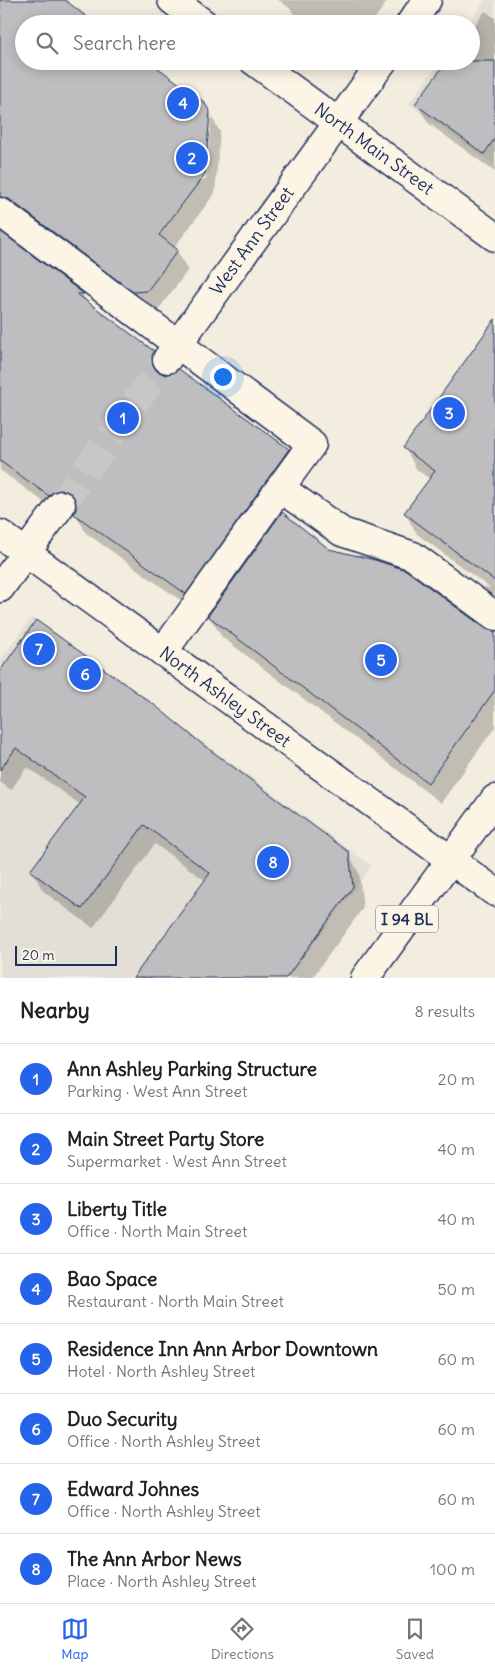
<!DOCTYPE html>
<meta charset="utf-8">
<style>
body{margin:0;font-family:Delius,sans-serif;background:#f6f6f6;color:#222}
.scale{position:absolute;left:15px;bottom:12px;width:102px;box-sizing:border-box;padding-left:5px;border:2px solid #1b2f5e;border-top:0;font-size:14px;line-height:18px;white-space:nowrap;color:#1b2f5e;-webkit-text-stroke:4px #fcf5e5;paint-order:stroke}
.you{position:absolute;left:222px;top:376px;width:18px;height:18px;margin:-12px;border:4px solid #fff;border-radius:50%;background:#1a73e8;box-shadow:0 0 0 8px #1a73e833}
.badge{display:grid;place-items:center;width:32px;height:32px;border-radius:50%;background:#2563eb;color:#fff;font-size:16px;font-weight:700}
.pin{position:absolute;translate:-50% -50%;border:2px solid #fff;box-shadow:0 1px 5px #0006}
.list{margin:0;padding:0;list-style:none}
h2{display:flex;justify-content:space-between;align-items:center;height:65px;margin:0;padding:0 20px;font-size:21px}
h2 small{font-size:16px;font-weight:400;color:#767676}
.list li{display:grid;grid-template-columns:32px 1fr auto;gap:15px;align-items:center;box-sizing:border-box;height:70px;padding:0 20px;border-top:1px solid #e0e0e0}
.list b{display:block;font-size:19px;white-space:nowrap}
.list p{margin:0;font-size:16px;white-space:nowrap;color:#767676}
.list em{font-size:16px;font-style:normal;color:#767676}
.icon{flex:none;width:28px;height:28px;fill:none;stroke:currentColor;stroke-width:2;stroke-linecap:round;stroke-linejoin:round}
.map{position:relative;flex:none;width:495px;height:978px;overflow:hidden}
.search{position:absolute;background:#fff;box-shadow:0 2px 12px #0003;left:15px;right:15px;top:15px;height:55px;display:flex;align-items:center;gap:12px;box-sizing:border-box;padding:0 18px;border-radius:28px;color:#767676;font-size:19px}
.sheet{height:625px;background:#fff}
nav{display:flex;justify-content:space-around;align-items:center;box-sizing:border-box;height:70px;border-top:1px solid #e0e0e0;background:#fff;font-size:14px;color:#767676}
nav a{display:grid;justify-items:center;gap:2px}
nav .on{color:#2563eb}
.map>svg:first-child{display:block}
</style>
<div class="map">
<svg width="495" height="978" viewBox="0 0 495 978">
<rect width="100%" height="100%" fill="#f3ede0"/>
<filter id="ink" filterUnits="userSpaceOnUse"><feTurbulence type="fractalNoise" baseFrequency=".02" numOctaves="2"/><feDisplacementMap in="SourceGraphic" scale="10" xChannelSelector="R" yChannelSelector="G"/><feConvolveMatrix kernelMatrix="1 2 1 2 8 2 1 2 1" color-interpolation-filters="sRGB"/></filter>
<g filter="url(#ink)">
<g fill="#e3dfd6">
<path d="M485,0H495V166L409,104L440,61H471V24H468Z"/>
<path d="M32,617L372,866L288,978H0V660Z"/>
</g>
<g fill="#0003" fill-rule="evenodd">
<path d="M0,0H63L24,24V61L209,112L220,132L215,193L174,248L177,251L188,270L158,310H145L0,220ZM208,117H211L206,180H203Z"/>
<path d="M278,0H388L371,24H299L291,9Z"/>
<path d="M485,11L495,18V172L428,123L417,104L471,61V30Z"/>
<path d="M0,233L83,295L88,304L153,352L164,371L163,375L288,450L299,469L197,612L86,533L75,513L77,509L74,508L60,514L0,470Z"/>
<path d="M495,321V608L492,605L480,586L490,588L417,534L405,513L430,479L417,470L405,448Z"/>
<path d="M329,550L486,630L495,633V727L441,803L222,637L209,616Z"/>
<path d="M0,673L201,745L348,853L359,873L363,908L312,978H134L206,881L155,844L93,928L43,891L32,871L81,805L27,767L11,790L0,782Z"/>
</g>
<g fill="#bebec0" stroke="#1b2f5e">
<path d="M0,0H65L96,24H24V61H145L149,64L150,62L204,102L210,112L205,174L159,235L178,250L147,291L133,292L9,199L0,197Z"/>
<path d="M447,61H495V138L484,154L415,104Z"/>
<path d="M0,231L84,294H77L154,351L151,358L153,365L157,371L166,375L173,373L179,369L289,449L186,594L74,514L77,506L75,499L70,492L62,489L55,491L49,496L0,461Z"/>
<path d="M495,319V581L404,513L435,471L403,448Z"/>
<path d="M282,512L329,549L375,560L406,570L486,629L495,631V690L428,783L208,616Z"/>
<path d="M36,620L157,707L202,744L349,852L353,887L286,978H133L210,873L144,825L82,909L30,871L85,797L16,748L0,770V671Z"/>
</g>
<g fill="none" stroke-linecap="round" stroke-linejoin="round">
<path stroke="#c8c7c6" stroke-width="28" stroke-dasharray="28 14" stroke-linecap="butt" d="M61,505L166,360"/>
<defs>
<g id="minor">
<path d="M410,24L427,0"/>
<path d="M0,212L312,444L280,488L342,532L413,556L495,616"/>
<path d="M167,359L383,61"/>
<path d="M0,534L495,892"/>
<path d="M0,588L61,505"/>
<path d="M163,652L280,488"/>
</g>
<g id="major">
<path d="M172,0L204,24"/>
<path d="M254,61L495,237"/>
<path d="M365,978L495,799"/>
</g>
</defs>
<use href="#minor" stroke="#1b2f5e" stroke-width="31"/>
<use href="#major" stroke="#1b2f5e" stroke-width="31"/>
<use href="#minor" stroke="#fcf5e5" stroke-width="28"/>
<use href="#major" stroke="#fcf5e5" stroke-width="28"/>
</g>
</g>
<g text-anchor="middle" stroke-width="4" stroke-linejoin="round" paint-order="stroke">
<rect fill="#fcf5e5" stroke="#5e6a86" stroke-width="1" x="376" y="905.5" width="62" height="27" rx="4"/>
<g font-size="16" font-weight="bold" fill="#1b2f5e">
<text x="407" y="925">I 94 BL</text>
</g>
<g font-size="18" fill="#1b2f5e" stroke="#fcf5e5">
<text transform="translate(374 149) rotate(36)" y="6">North Main Street</text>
<text transform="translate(252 241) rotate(-54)" y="6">West Ann Street</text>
<text transform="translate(225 697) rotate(36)" y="6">North Ashley Street</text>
</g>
</g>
</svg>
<div class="scale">20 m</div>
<div class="you"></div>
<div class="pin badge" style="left:123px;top:418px">1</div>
<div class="pin badge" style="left:192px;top:158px">2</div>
<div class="pin badge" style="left:449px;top:413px">3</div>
<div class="pin badge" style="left:183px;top:103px">4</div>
<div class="pin badge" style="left:381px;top:660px">5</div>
<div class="pin badge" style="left:85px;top:674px">6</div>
<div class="pin badge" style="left:39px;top:649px">7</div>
<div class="pin badge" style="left:273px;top:862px">8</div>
<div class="search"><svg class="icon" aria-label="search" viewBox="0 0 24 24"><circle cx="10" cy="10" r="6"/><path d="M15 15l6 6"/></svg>Search here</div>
</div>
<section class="sheet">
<h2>Nearby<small>8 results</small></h2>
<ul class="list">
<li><span class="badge">1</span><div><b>Ann Ashley Parking Structure</b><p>Parking · West Ann Street</p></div><em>20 m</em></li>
<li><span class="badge">2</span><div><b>Main Street Party Store</b><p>Supermarket · West Ann Street</p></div><em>40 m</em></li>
<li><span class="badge">3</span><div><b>Liberty Title</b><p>Office · North Main Street</p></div><em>40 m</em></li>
<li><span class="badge">4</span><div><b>Bao Space</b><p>Restaurant · North Main Street</p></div><em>50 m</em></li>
<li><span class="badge">5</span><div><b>Residence Inn Ann Arbor Downtown</b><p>Hotel · North Ashley Street</p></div><em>60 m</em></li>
<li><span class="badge">6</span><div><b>Duo Security</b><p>Office · North Ashley Street</p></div><em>60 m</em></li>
<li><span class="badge">7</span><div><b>Edward Johnes</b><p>Office · North Ashley Street</p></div><em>60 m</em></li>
<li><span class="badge">8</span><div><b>The Ann Arbor News</b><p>Place · North Ashley Street</p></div><em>100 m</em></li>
</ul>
</section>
<nav>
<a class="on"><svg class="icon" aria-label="map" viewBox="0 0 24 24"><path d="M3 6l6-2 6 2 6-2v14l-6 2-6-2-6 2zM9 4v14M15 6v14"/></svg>Map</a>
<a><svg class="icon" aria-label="directions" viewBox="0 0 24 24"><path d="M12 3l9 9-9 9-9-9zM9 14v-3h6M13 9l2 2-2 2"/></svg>Directions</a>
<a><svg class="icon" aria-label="saved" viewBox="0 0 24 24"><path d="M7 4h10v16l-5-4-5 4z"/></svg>Saved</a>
</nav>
